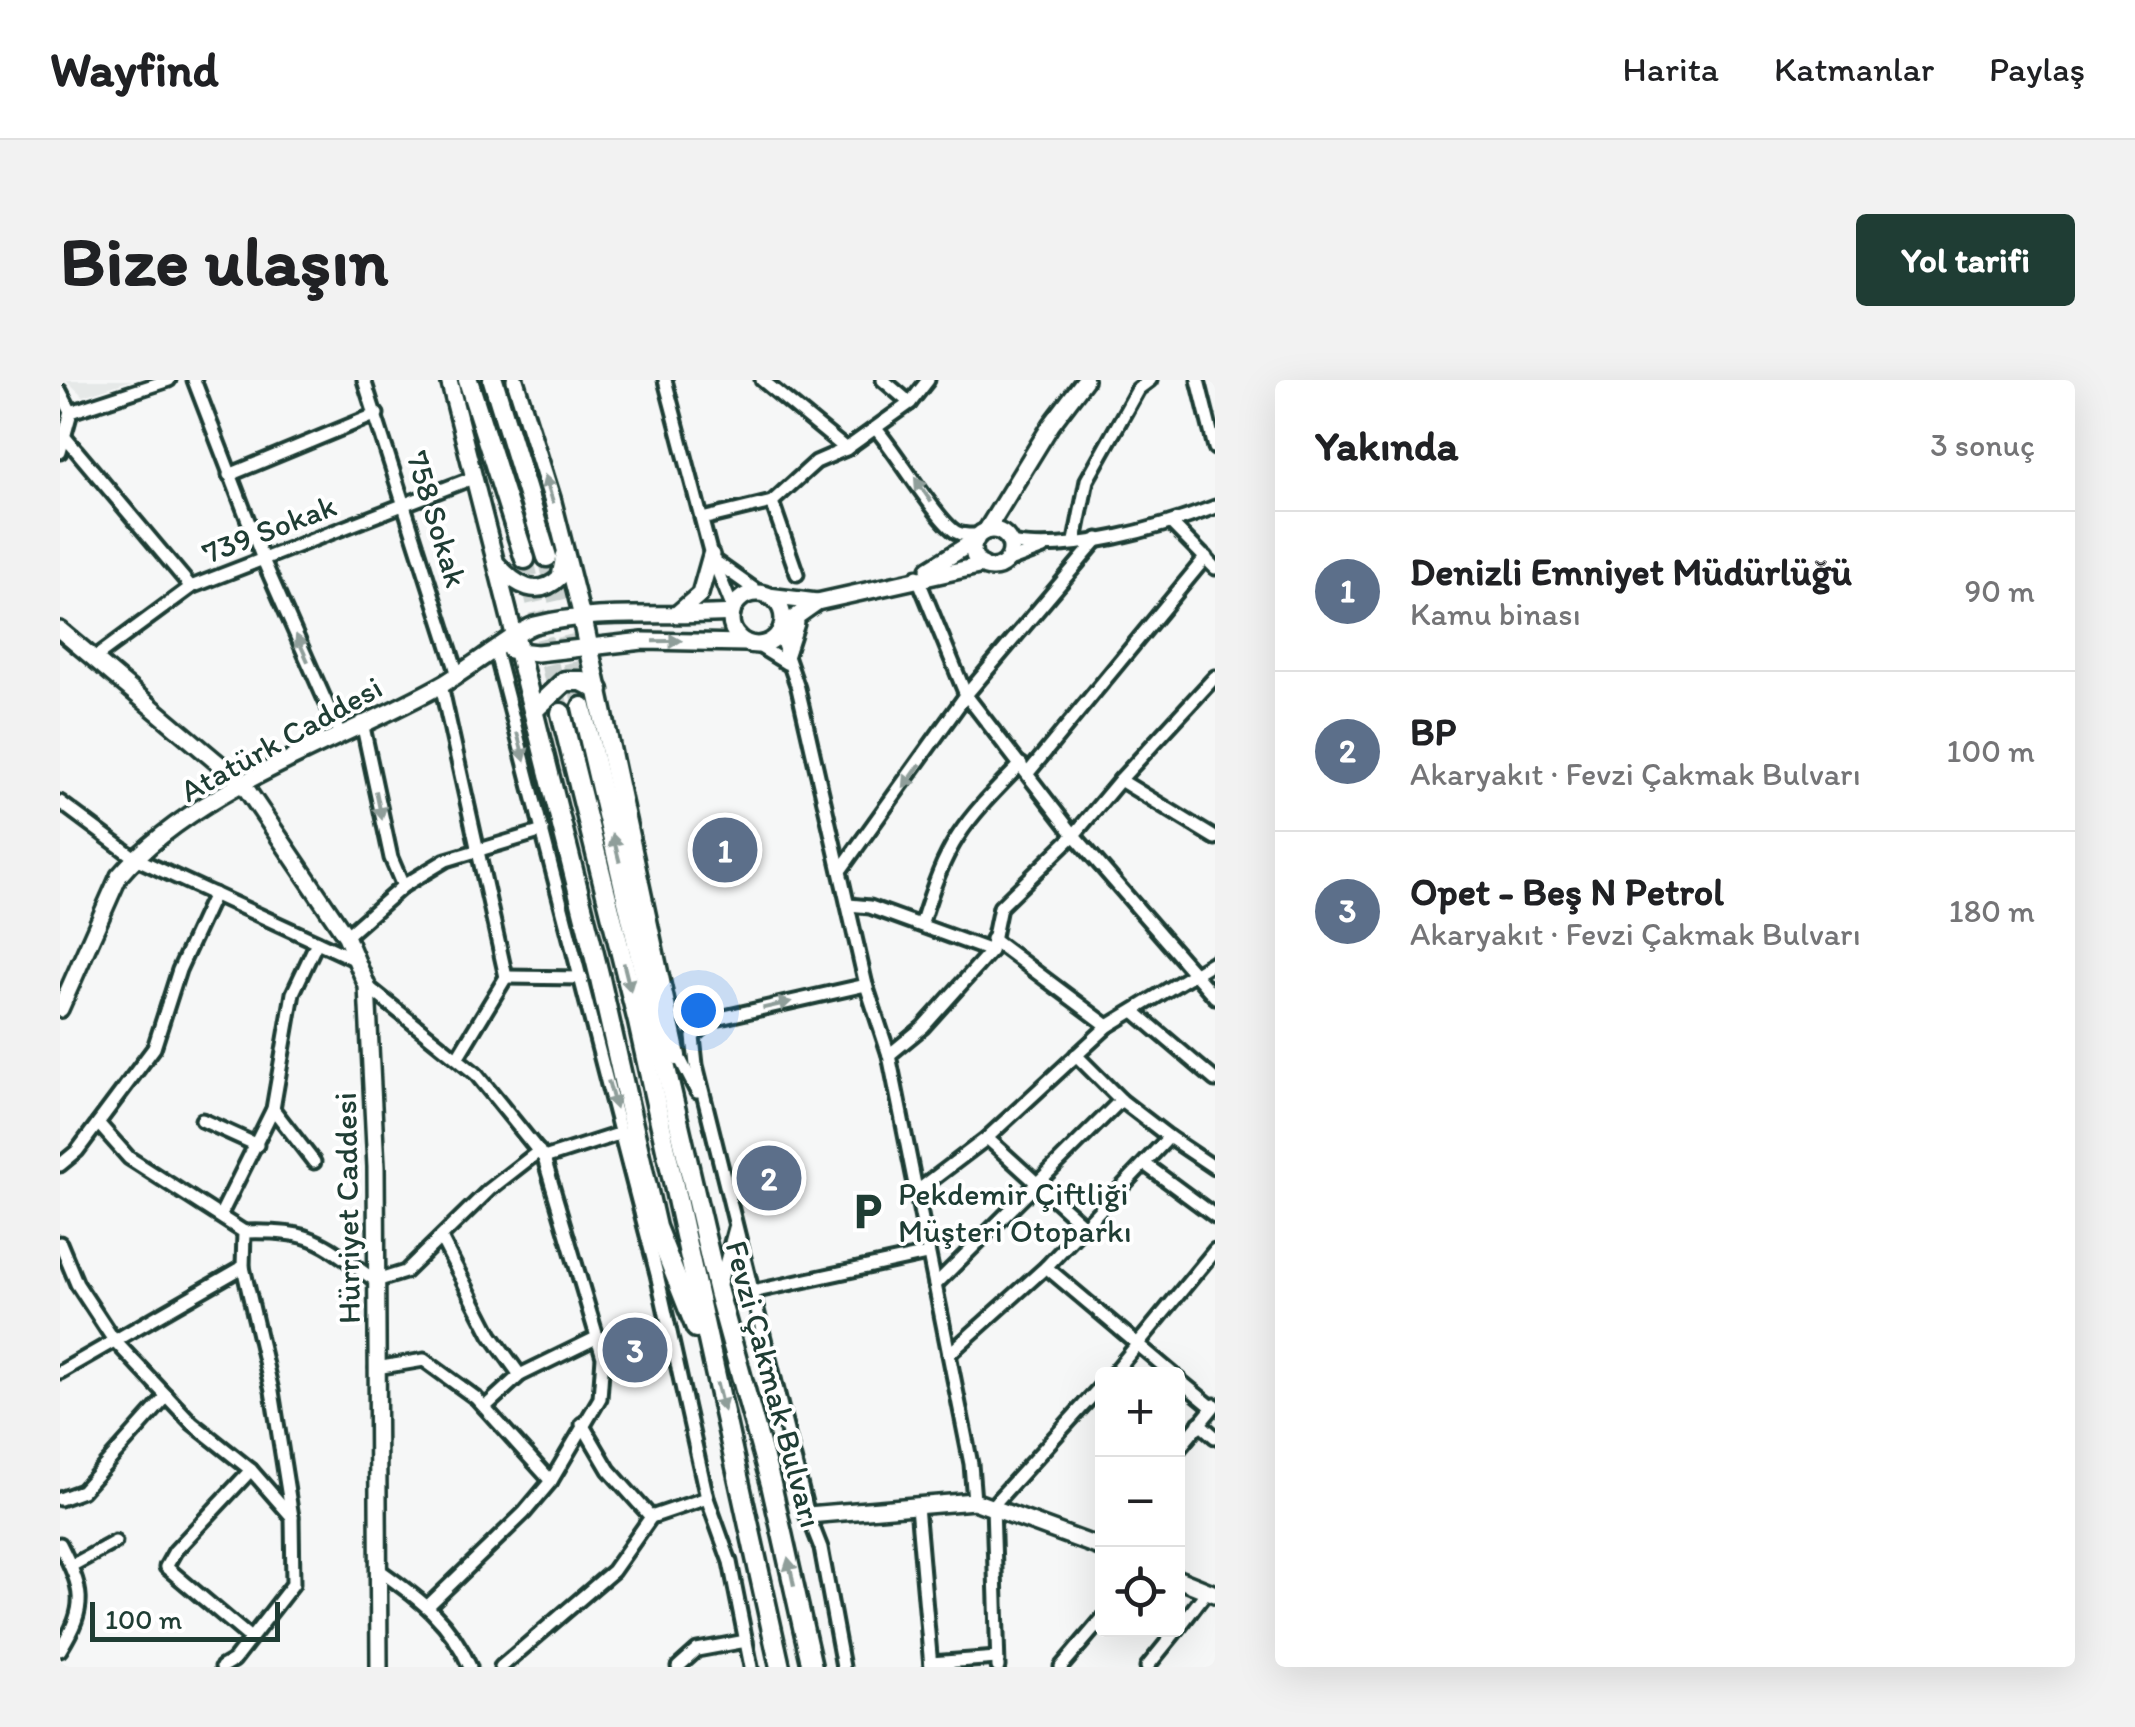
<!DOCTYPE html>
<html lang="tr">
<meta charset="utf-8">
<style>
body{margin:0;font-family:Itim,sans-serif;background:#f2f2f2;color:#202124}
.controls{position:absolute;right:30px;bottom:30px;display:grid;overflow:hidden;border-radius:10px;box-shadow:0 10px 40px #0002}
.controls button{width:90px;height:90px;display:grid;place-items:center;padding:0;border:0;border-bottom:2px solid #e0e0e0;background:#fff;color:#202124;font:50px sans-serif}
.scale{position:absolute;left:30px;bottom:25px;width:190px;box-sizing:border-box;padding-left:10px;border:5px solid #1f3d34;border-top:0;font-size:28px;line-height:35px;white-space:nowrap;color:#1f3d34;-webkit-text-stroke:8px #fff;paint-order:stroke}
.you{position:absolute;left:638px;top:630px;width:35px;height:35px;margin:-25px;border:8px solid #fff;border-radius:50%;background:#1a73e8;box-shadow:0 0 0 15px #1a73e833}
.badge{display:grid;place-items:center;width:65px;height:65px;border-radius:50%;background:#1f3d34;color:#fff;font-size:32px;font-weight:700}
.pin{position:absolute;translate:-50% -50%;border:5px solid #fff;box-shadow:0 2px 10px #0006}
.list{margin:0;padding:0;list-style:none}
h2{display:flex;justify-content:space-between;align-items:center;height:130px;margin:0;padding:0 40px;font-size:42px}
h2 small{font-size:32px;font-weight:400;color:#757577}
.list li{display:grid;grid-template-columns:65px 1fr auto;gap:30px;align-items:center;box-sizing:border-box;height:160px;padding:0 40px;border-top:2px solid #e0e0e0}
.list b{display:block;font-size:38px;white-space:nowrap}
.list p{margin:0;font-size:32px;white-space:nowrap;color:#757577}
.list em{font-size:32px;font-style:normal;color:#757577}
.icon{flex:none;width:55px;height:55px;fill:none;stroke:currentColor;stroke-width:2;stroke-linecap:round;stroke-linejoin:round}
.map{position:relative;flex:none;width:1155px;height:1287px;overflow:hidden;border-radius:10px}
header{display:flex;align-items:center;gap:60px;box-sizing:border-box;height:140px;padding:0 50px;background:#fff;border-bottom:2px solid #e0e0e0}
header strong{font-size:48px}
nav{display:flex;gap:55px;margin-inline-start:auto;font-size:35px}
.intro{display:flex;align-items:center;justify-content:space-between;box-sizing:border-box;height:240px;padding:0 60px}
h1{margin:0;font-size:70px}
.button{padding:25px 45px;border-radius:10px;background:#1f3d34;color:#fff;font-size:35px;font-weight:700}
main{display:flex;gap:60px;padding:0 60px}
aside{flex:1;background:#fff;border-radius:10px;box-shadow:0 10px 40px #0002}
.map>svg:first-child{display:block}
</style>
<header>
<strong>Wayfind</strong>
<nav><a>Harita</a><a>Katmanlar</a><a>Paylaş</a></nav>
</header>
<div class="intro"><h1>Bize ulaşın</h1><a class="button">Yol tarifi</a></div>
<main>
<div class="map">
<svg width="1155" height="1287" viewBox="0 0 1155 1287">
<rect width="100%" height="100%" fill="#f6f7f7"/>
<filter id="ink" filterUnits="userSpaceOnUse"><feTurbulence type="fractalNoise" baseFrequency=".01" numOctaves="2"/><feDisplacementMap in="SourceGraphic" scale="20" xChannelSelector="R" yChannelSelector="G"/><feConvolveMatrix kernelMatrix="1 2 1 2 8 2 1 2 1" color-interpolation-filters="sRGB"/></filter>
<g filter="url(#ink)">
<path fill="#e6e9e8" d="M6,0H72L23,16Z"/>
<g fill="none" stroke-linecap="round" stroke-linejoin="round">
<g stroke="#cbd2d0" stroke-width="18" stroke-dasharray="18 9" stroke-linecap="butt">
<path d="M487,177L522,327"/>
<path d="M465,179L501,333"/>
</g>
<defs>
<g id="street">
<path d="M134,0L204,182L280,354"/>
<path d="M304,0L398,295"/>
<path d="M605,0L651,175L673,229"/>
<path d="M702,0L786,69"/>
<path d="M823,0L850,23"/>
<path d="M1138,0L1155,68"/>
<path d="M0,11L11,32L0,72"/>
<path d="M11,32L109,0"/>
<path d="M816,49C836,71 877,141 896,152C903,156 911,155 920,155"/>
<path d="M4,56L131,207"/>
<path d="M169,95L317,34"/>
<path d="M712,122L737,194"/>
<path d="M642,139L712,122L756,82L786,69L850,23L868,0"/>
<path d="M1112,144L1155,188"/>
<path d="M1015,161L1027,100L1078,9L1090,0"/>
<path d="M950,163C1011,174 1098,149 1155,127"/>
<path d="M656,182L701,214"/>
<path d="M946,182L983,168"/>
<path d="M857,196L906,315L1014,455L1155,617"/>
<path d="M719,253L738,308L806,605L829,675L911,1084L914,1121"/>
<path d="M697,265L726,283"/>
<path d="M436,273L597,894L647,1118L670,1182L691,1287"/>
<path d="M36,277L131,207L415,97"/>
<path d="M381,305L446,597L397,678"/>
<path d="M302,342L331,478L343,506"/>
<path d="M968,393L1146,177"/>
<path d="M1060,400L1155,297"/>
<path d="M0,422L75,478L292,578"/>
<path d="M782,488L906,315L1038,159"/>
<path d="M789,525L810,527L931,571"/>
<path d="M861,545C887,461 900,446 961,384"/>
<path d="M286,556L343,506L386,480L483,451"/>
<path d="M932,559L1048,646"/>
<path d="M446,597L522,598"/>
<path d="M307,606L416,694L484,778L543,977L540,1018L491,1101L464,1133L369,1225"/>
<path d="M1075,632L1155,700"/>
<path d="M616,671L637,712"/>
<path d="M829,675L863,647L931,571L940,527L1014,455L1060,400L1155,458"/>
<path d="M213,729L254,782"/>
<path d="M142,740L197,765"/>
<path d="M38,743L69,778L184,852L183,887L212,1011L232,1137L233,1204L174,1280L162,1287"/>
<path d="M1109,757L1155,788"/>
<path d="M927,758L1024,846"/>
<path d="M484,778L562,753"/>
<path d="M0,785L17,771L94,668L119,590L154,514"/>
<path d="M1086,785L1155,836"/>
<path d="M856,812L927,758L1048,646L1155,581"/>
<path d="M161,834L213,729L233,613L257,562"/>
<path d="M184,852C256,850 259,861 316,901L345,892L429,810L479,771"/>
<path d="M381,858L431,955L460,995"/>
<path d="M0,863L17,904L53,959L132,1043L191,1090L232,1137"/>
<path d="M986,887L1113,994"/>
<path d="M875,905L1061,720"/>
<path d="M659,907L675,848"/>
<path d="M692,912L867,874"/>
<path d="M889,974L986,887L1109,757L1061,720L1016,675"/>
<path d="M316,988L364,980L416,1018L491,1101"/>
<path d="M0,992L183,887"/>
<path d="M1053,994L1155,870"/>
<path d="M1118,999L1152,1027"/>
<path d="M425,1027L460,995L536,958"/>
<path d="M1139,1043L1155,1057"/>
<path d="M522,1044L549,1090L591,1137"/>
<path d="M1118,1070L1155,1025"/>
<path d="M0,1119L22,1111L107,1016"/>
<path d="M857,1126L871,1287"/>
<path d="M0,1164C23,1210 28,1225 0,1270"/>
<path d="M11,1186L55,1162"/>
<path d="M319,1190C360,1219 390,1241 410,1287"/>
<path d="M1118,1249L1147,1211"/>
<path d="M189,1257L106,1187L115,1171L191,1090"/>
<path d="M871,1283L937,1278"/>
<path d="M441,1287L553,1191L591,1137L647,1118"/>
<path d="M618,1287L637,1270L686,1261"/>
<path d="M783,1287L761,1168L748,1135L636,685L633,657L651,640L806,605"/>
<path d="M938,1287L933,1125L1042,1005"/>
<path d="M1001,1287L1042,1239"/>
<path d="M1087,1287L1117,1250"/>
</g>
<g id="secondary">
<path d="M389,0L455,258"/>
<path d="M455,0L492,118L522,237"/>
<circle cx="932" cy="169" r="19"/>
<path d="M926,151L991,45L1025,0"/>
<path d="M438,185C456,206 478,219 500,197L504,176"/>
<path d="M869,189L916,160"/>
<circle cx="697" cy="239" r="26"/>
<path d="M708,216L757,222"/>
<path d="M618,233L640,214L651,175"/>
<path d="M723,246L757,222L923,185"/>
<path d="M0,250L183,404L286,556L307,606L316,787L319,1287"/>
<path d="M450,270L477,273L583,261L686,263"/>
<path d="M725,277L736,243"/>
<path d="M0,629L59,496C138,405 283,361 385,303C404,292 462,248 475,245C538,229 608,238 672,233"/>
<path d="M748,1135L914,1121L1042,1168"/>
<path d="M1118,1199L1155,1214"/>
</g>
<g id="primary">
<path d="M408,0L465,179"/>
<path d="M433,0L487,177"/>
<path d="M522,237L616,676"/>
<path d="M455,258L539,594L596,847L636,948"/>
<path d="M522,327L658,912L711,1104L752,1287"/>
<path d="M475,329L505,301H522L539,310"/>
<path d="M501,333L578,642L720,1287"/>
</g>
</defs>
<use href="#street" stroke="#1f3d34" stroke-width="19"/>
<use href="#secondary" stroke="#1f3d34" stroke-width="22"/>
<use href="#primary" stroke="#1f3d34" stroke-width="25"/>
<use href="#street" stroke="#fff" stroke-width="11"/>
<use href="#secondary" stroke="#fff" stroke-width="15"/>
<use href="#primary" stroke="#fff" stroke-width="18"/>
</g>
<defs><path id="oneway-solid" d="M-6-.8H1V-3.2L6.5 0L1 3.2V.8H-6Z" transform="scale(2.5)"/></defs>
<g fill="#8f9e9a">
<use href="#oneway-solid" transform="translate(489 109) rotate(-107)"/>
<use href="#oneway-solid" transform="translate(863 110) rotate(-124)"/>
<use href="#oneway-solid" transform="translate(607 261) rotate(-1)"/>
<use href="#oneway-solid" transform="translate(242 268) rotate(-114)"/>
<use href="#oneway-solid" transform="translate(461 367) rotate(75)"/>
<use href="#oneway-solid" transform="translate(852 396) rotate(125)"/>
<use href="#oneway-solid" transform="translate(319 425) rotate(78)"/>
<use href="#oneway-solid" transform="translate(556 468) rotate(-104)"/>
<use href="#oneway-solid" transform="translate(567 597) rotate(76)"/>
<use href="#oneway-solid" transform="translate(717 625) rotate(-13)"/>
<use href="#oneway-solid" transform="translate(552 715) rotate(75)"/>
<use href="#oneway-solid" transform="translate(660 1017) rotate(76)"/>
<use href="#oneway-solid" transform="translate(731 1192) rotate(-102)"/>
</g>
</g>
<defs>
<symbol id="parking-bare" viewBox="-9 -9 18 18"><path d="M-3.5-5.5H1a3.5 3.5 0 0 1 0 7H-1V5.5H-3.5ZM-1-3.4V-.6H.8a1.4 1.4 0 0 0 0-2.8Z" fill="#1f3d34" stroke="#fff" stroke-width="2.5" paint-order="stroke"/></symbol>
</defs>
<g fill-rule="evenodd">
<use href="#parking-bare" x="780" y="804" width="55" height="55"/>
</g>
<g text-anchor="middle" stroke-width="8" stroke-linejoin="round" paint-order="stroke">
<g font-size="32" fill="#1f3d34" stroke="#fff">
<text transform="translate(377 139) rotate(73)" y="11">758 Sokak</text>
<text transform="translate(209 149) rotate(-21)" y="11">739 Sokak</text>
<text transform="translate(221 359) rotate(-29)" y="11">Atatürk Caddesi</text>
<text transform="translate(287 828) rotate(-91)" y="11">Hürriyet Caddesi</text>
<text transform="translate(714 1004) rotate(75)" y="11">Fevzi Çakmak Bulvarı</text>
</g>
<g font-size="32" fill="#1f3d34" stroke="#fff" text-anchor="start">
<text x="838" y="825">Pekdemir Çiftliği<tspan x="838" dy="37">Müşteri Otoparkı</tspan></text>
</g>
</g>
</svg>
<div class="controls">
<button>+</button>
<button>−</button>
<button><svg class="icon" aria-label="locate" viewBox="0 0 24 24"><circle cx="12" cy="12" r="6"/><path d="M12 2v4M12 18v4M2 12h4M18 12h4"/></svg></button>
</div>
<div class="scale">100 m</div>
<div class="you"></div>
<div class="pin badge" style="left:665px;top:470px;background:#5c6f8a">1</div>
<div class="pin badge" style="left:709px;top:798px;background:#5c6f8a">2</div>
<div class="pin badge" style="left:575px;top:970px;background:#5c6f8a">3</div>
</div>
<aside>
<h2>Yakında<small>3 sonuç</small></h2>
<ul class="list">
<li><span class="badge" style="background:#5c6f8a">1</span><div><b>Denizli Emniyet Müdürlüğü</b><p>Kamu binası</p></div><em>90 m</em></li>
<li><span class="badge" style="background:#5c6f8a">2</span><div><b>BP</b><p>Akaryakıt · Fevzi Çakmak Bulvarı</p></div><em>100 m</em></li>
<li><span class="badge" style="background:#5c6f8a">3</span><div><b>Opet - Beş N Petrol</b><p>Akaryakıt · Fevzi Çakmak Bulvarı</p></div><em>180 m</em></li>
</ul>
</aside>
</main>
